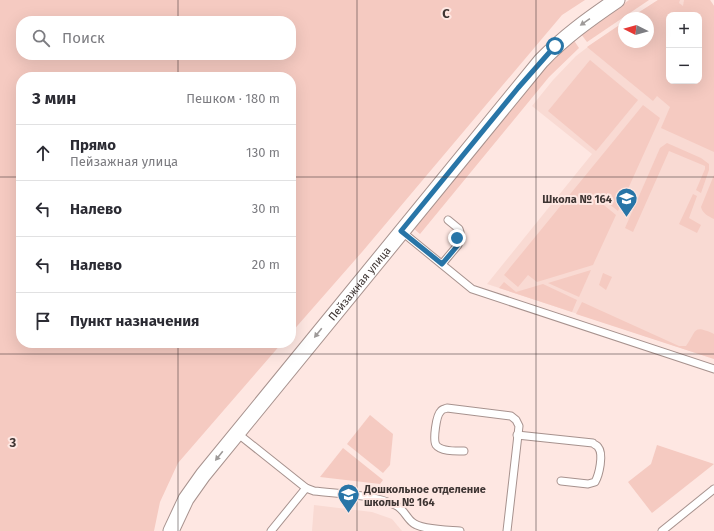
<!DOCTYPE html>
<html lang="ru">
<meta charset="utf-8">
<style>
body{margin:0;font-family:"Fira Sans",sans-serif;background:#f7f7f7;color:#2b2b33}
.controls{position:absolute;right:12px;top:12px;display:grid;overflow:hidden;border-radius:8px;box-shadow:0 4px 16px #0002}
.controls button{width:36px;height:36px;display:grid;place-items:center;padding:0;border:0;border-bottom:1px solid #e1e1e2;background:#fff;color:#2b2b33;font:20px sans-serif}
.compass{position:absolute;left:618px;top:12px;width:36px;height:36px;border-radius:50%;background:#fff;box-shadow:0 4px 16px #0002;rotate:276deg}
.stop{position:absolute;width:12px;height:12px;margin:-9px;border:3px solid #2875a7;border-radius:50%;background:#fff}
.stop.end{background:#2875a7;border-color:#fff;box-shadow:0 1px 4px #0008}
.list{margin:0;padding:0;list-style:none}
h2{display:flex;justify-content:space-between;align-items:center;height:52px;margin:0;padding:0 16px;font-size:17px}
h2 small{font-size:13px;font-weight:400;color:#7c7c81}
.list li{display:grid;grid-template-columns:26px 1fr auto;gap:12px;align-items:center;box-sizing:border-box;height:56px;padding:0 16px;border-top:1px solid #e1e1e2}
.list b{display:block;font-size:15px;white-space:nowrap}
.list p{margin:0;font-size:13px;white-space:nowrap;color:#7c7c81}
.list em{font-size:13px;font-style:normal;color:#7c7c81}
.icon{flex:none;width:22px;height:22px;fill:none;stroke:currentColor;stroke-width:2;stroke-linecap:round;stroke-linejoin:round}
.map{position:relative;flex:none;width:714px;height:531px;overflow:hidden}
.search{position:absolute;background:#fff;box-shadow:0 4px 16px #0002;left:16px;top:16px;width:280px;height:44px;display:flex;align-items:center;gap:10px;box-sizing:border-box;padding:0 14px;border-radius:16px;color:#7c7c81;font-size:15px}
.panel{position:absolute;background:#fff;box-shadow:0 4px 16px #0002;left:16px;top:72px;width:280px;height:276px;border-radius:16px}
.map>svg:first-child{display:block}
</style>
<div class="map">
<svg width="714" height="531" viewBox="0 0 714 531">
<rect width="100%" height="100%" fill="#fee7e2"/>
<g fill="#f9dad3" fill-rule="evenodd">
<path d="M658,0H710L714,6V359L487,284L592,154L532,106L553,80L576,56L593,43L624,22V42H648V18H630ZM669,15H699V81H669Z"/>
<path d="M314,505L372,512L392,519L402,531H312Z"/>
</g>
<g fill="#f5cac1" fill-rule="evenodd">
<path d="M0,0H585L562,15L362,252L291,333V77H21V343H282L178,463L160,502L154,531H0ZM21,21H291V55H21Z"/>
<path d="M629,0H649L587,42L581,34Z"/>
<path d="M658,0H680L679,3L683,6L684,0H710L714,6V152L661,128L670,107L657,96L653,101L587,47L624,22V42H648V18H630ZM669,15H699V81H669Z"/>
<path d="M573,39L579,48L549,77L420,234L413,228L542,70Z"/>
<path d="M590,60L638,100L596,151L548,111Z"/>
<path d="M643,105L660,118L618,211L595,193L591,197L598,203L599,201L616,215L593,265L537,282L528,275L518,287L504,275Z"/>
<path d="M667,143L701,158L709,164V170L701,193L696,190L705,169V166L669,151L633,232L625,228L660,148Z"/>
<path d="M714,175V219C708,216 703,214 701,207Z"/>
<path d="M693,194L697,196L689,218L701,225L697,233L679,224Z"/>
<path d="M591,270L579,297L548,283Z"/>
<path d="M603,273L612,277L606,290L599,285Z"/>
<path d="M504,282L516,292L543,284L577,300L572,312L499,288Z"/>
<path d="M582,302L679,346H686C697,331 692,324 714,334V359L576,314Z"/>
<path d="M370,415L393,434L390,465L383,473L347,444Z"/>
<path d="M657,445L714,464L652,513L628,482L651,464Z"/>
<path d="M343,448L383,480L380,484L320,477Z"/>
</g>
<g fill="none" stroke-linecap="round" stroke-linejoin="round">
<defs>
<g id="lane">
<path d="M401,231L472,289L714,369"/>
<path d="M442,264L458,245L456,239L460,232L459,229L448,220"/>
<path d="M237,433L306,488L314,491C341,494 371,494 395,505C403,508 406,517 412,522C420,530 448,530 460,531"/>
<path d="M517,435L593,443C594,445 597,445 598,447C604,454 599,475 595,482L588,484L561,481"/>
<path d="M464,451C457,451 441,452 436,445C433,440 436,415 441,411C442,409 445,409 447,408L511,416L516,420L519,426L507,531"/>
<path d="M271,531L306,488"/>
<path d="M662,531L714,489"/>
</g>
<g id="street">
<path id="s1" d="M171,531L186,499L203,475L541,61C564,37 589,19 617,0"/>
</g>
</defs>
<use href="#lane" stroke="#a7928e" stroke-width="9"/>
<use href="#street" stroke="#a7928e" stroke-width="17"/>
<use href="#lane" stroke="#fff" stroke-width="7"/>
<use href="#street" stroke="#fff" stroke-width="15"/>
</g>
<defs><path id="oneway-solid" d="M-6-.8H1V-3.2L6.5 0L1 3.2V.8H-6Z"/></defs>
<g fill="#9e9a99">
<use href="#oneway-solid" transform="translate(585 22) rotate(145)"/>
<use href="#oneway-solid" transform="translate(318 333) rotate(129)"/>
<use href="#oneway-solid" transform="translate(219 456) rotate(129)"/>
</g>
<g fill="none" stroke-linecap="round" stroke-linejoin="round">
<path stroke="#2875a7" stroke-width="5" d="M457,238L458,245L442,264L401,231L518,88L555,46"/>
</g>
<path fill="none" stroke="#3e3533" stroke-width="1" stroke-opacity="0.55" d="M178,0V21M357,0V531M536,0V531M178,55V77M0,177H21M291,177H714M178,343V531M0,354H714"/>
<defs>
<symbol id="school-pin" viewBox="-11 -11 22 30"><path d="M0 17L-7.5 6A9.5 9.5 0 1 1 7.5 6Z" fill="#2875a7" stroke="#fee7e2"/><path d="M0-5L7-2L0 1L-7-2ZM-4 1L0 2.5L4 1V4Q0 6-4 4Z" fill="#fff"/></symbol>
</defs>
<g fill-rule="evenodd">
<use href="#school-pin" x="614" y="186" width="25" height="34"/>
<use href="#school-pin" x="336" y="482" width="25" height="34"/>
</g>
<g text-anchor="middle" stroke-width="4" stroke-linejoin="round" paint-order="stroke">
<g font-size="11" font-weight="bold" fill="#3e3533" stroke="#fee7e2" text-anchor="end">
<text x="612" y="203">Школа № 164</text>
<text x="364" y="493" text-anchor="start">Дошкольное отделение<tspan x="364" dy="13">школы № 164</tspan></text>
</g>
<g font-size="11" fill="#3e3533" stroke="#fee7e2">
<text dy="4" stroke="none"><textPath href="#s1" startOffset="312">Пейзажная улица</textPath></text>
</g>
</g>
<g font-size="13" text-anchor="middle" font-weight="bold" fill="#3e3533" stroke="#fee7e2" stroke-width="4" stroke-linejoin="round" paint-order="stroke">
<text x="446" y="18">C</text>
<text x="13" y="447">3</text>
</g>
</svg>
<div class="controls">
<button>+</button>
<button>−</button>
</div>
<svg class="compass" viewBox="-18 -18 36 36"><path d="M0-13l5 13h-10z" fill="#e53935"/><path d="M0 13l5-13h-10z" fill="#7c7c81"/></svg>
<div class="stop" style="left:555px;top:46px"></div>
<div class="stop end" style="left:457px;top:238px"></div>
<div class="search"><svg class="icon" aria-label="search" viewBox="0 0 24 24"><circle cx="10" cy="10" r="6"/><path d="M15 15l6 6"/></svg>Поиск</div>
<section class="panel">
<h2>3 мин<small>Пешком · 180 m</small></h2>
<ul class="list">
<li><svg class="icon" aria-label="ahead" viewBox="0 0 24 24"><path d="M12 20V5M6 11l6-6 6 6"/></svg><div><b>Прямо</b><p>Пейзажная улица</p></div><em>130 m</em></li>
<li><svg class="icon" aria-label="left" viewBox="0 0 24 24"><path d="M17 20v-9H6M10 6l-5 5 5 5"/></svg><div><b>Налево</b></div><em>30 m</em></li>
<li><svg class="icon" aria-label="left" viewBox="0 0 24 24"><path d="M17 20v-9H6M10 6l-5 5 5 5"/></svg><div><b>Налево</b></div><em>20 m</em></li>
<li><svg class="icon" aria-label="arrive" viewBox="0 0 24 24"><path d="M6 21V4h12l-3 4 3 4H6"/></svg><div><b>Пункт назначения</b></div></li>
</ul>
</section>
</div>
